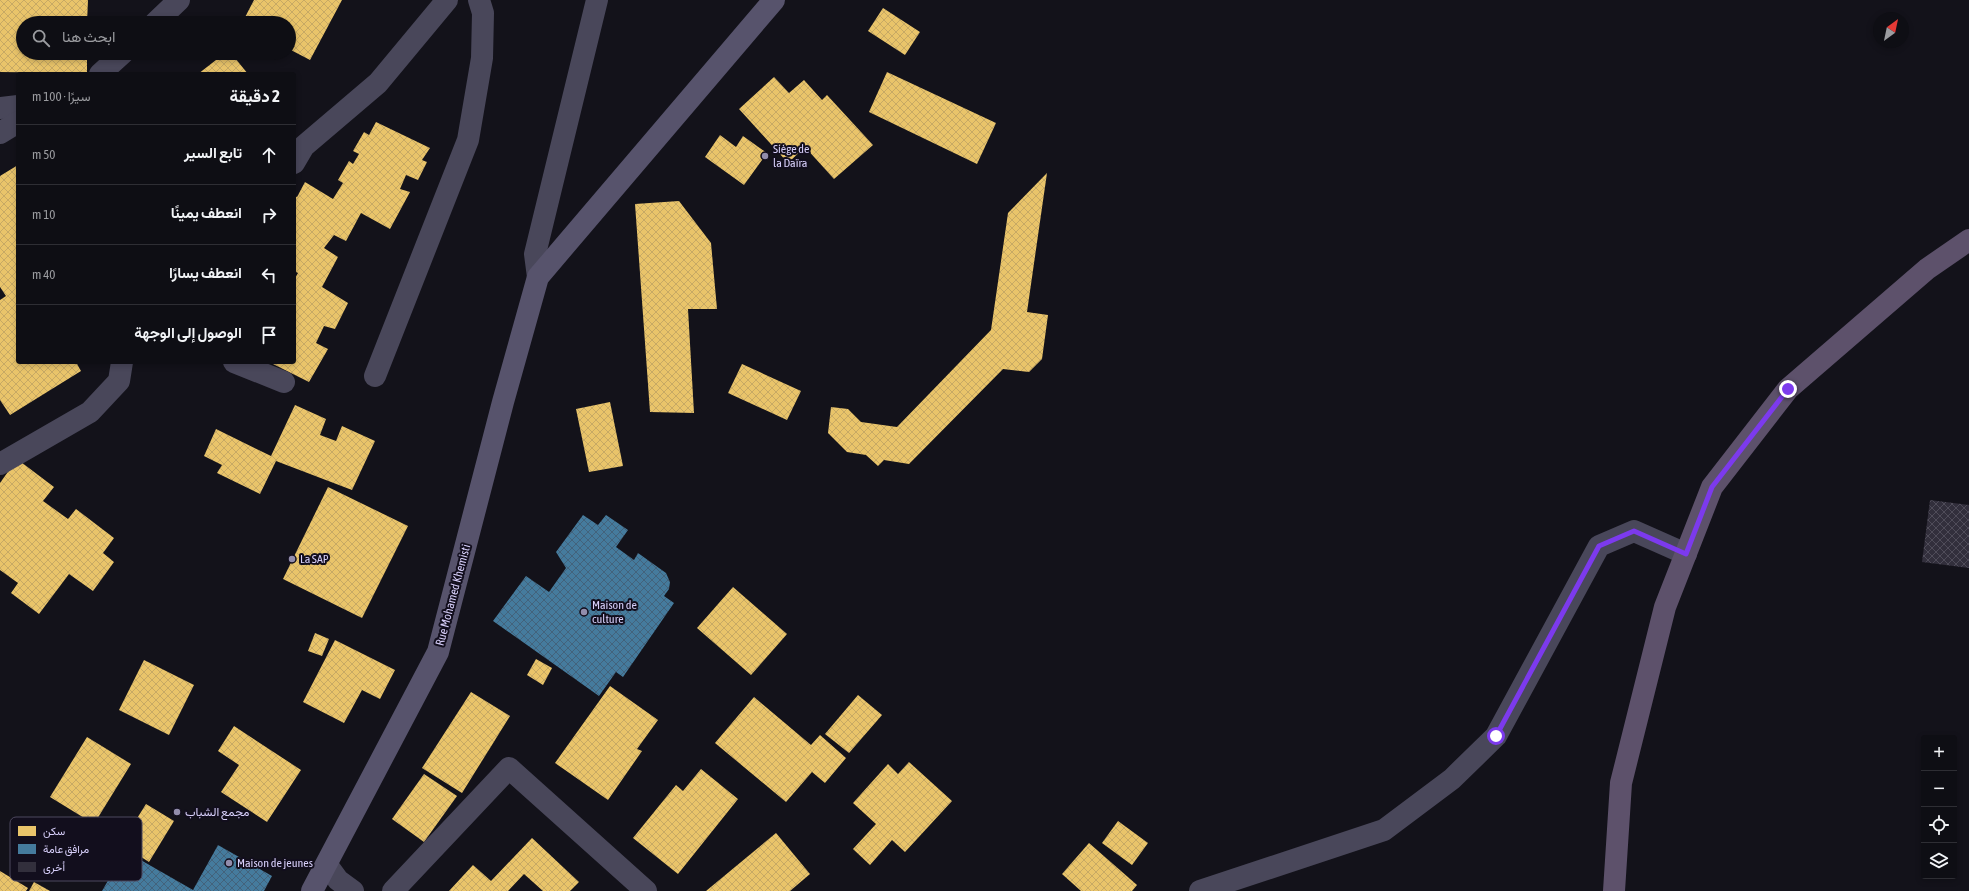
<!DOCTYPE html>
<html lang="ar">
<meta charset="utf-8">
<style>
body{margin:0;font-family:"Asap Condensed",Vazirmatn,sans-serif;background:#1c1c22;color:#f1f3f6;direction:rtl}
.controls{position:absolute;right:12px;bottom:12px;display:grid;overflow:hidden;border-radius:4px;box-shadow:0 2px 6px #0003}
.controls button{width:36px;height:36px;display:grid;place-items:center;padding:0;border:0;border-bottom:1px solid #2e2e34;background:#0e0e14;color:#f1f3f6;font:20px sans-serif}
.compass{position:absolute;left:1873px;top:12px;width:36px;height:36px;border-radius:50%;background:#0e0e14;box-shadow:0 2px 6px #0003;rotate:33deg}
.stop{position:absolute;width:12px;height:12px;margin:-9px;border:3px solid #7c3aed;border-radius:50%;background:#fff}
.stop.end{background:#7c3aed;border-color:#fff;box-shadow:0 1px 4px #0008}
.list{margin:0;padding:0;list-style:none}
h2{display:flex;justify-content:space-between;align-items:center;height:52px;margin:0;padding:0 16px;font-size:17px}
h2 small{font-size:13px;font-weight:400;color:#9b9ca0}
.list li{display:grid;grid-template-columns:26px 1fr auto;gap:12px;align-items:center;box-sizing:border-box;height:60px;padding:0 16px;border-top:1px solid #2e2e34}
.list b{display:block;font-size:15px;white-space:nowrap}
.list em{font-size:13px;font-style:normal;color:#9b9ca0}
.icon{flex:none;width:22px;height:22px;fill:none;stroke:currentColor;stroke-width:2;stroke-linecap:round;stroke-linejoin:round}
.map{position:relative;flex:none;width:1969px;height:891px;overflow:hidden;direction:ltr}
.search{position:absolute;background:#0e0e14;box-shadow:0 2px 6px #0003;left:16px;top:16px;width:280px;height:44px;display:flex;align-items:center;gap:10px;box-sizing:border-box;padding:0 14px;border-radius:22px;color:#9b9ca0;font-size:15px}
.panel{position:absolute;background:#0e0e14;box-shadow:0 2px 6px #0003;left:16px;top:72px;width:280px;height:292px;border-radius:4px;direction:rtl}
.map>svg:first-child{display:block}
</style>
<div class="map">
<svg width="1969" height="891" viewBox="0 0 1969 891">
<defs>
<pattern id="homes-cross-hatch" width="8" height="8" patternUnits="userSpaceOnUse"><rect width="8" height="8" fill="#e9c46a"/><path d="M0 0l8 8M0 8l8-8" fill="none" stroke="#c7a964"/></pattern>
<pattern id="public-cross-hatch" width="8" height="8" patternUnits="userSpaceOnUse"><rect width="8" height="8" fill="#457b9d"/><path d="M0 0l8 8M0 8l8-8" fill="none" stroke="#43637c"/></pattern>
<pattern id="building-cross-hatch" width="8" height="8" patternUnits="userSpaceOnUse"><rect width="8" height="8" fill="#322f3c"/><path d="M0 0l8 8M0 8l8-8" fill="none" stroke="#4f4c59"/></pattern>
</defs>
<rect width="100%" height="100%" fill="#13121a"/>
<g fill="url(#homes-cross-hatch)">
<path d="M0,0H88L87,23H23V53H87V73L0,72Z"/>
<path d="M254,0H342L310,60L289,49V23H242Z"/>
<path d="M883,8L920,32L905,55L868,31Z"/>
<path d="M225,53H231L248,74H198Z"/>
<path d="M887,72L996,123L977,164L869,112Z"/>
<path d="M774,77L789,93L804,80L822,100L827,95L873,145L834,179L805,147L788,163L739,109Z"/>
<path d="M376,122L430,148L422,160L427,162L418,180L406,175L400,189L410,192L390,229L361,213L346,241L334,235L324,248L338,257L322,287L348,303L335,329L324,326L316,343L328,349L309,382L269,362H294V280L298,273L294,271V196L297,197L305,182L333,199L343,183L338,180L349,161L353,164L359,154L353,151L364,132L369,135Z"/>
<path d="M720,135L736,147L743,136L767,153L744,185L705,157Z"/>
<path d="M18,165V362H76L81,371L10,415L0,400V300L6,296L0,287V176Z"/>
<path d="M1047,173L1027,312L1048,315L1042,359L1029,372L1003,369L909,464L884,460L878,466L866,455L847,452L828,433L831,407L848,409L861,422L897,427L991,330L1008,213Z"/>
<path d="M679,201L711,243L717,309H688L694,413L650,412L635,204Z"/>
<path d="M742,364L801,391L787,420L728,393Z"/>
<path d="M610,402L623,466L589,472L576,409Z"/>
<path d="M295,405L326,419L320,435L336,441L342,426L375,441L352,490L276,461L260,494L217,473L222,465L204,456L216,429L271,456Z"/>
<path d="M17,459L54,487L43,501L68,519L76,509L114,538L103,553L114,562L93,591L69,574L39,614L11,593L18,583L0,570V483Z"/>
<path d="M328,487L408,526L362,618L283,579Z"/>
<path d="M733,587L787,634L751,675L697,628Z"/>
<path d="M315,633L329,639L322,656L308,651Z"/>
<path d="M335,640L395,670L380,699L362,690L344,723L303,702Z"/>
<path d="M536,659L552,668L543,685L527,675Z"/>
<path d="M144,660L194,685L169,735L119,710Z"/>
<path d="M610,686L658,720L637,749L642,751L608,800L555,763Z"/>
<path d="M471,692L510,716L462,793L422,768Z"/>
<path d="M858,695L882,715L849,753L825,734Z"/>
<path d="M754,697L811,745L820,735L846,758L825,783L812,772L786,802L715,743Z"/>
<path d="M234,726L301,770L267,822L221,792L239,765L218,751Z"/>
<path d="M87,737L131,764L94,824L50,797Z"/>
<path d="M909,762L952,801L905,852L892,840L870,865L853,849L876,824L853,803L888,764L898,774Z"/>
<path d="M701,769L738,799L678,874L633,838L676,785L683,791Z"/>
<path d="M424,774L457,796L424,842L392,819Z"/>
<path d="M146,804L174,821L149,862L121,844Z"/>
<path d="M1118,821L1148,843L1132,865L1102,843Z"/>
<path d="M776,833L810,874L790,891H706Z"/>
<path d="M532,838L579,882L570,891H543L524,874L508,891H449L473,865L491,881Z"/>
<path d="M1089,843L1137,885L1132,891H1081L1062,874Z"/>
<path d="M0,871L28,888L26,891H0Z"/>
<path d="M34,882L50,891H29Z"/>
</g>
<g fill="url(#public-cross-hatch)">
<path d="M583,515L598,525L606,515L628,530L616,547L634,560L638,553L666,573L670,582L669,589L664,596L674,603L623,677L616,672L599,696L493,621L526,576L549,592L566,568L556,552Z"/>
<path d="M218,845L272,876L264,891H102L125,851L193,890Z"/>
</g>
<path fill="url(#building-cross-hatch)" d="M1930,500L1969,505V568L1922,562Z"/>
<g fill="none" stroke-linecap="round" stroke-linejoin="round">
<g stroke="#49475a" stroke-width="22">
<path d="M155,23L179,0"/>
<path d="M100,74L123,53"/>
<path d="M0,108L18,106"/>
<path d="M0,133L18,122"/>
<path d="M294,163L304,146L378,83L447,0"/>
<path d="M538,277L535,254L597,0"/>
<path d="M234,362L284,382"/>
<path d="M375,376L468,140L482,58L483,13L479,0"/>
<path d="M0,464L90,412L119,381L122,362"/>
<path d="M327,865L338,880L353,891"/>
<path d="M393,891L509,768L646,891"/>
<path d="M1200,891L1384,830L1452,779L1496,736L1599,546L1634,531L1686,554"/>
</g>
<path stroke="#57536c" stroke-width="22" d="M312,891L438,652L503,402L538,277L774,0"/>
<path stroke="#5d516b" stroke-width="22" d="M1614,891L1621,783L1665,607L1712,487L1788,389L1927,269L1969,240"/>
</g>
<g fill="none" stroke-linecap="round" stroke-linejoin="round">
<path stroke="#7c3aed" stroke-width="5" d="M1496,736L1599,546L1634,531L1686,554L1712,487L1788,389"/>
</g>
<g fill="#928dac" stroke="#120e1d" stroke-width="1.5">
<circle cx="765" cy="156" r="4"/>
<circle cx="292" cy="559" r="4"/>
<circle cx="584" cy="612" r="4"/>
<circle cx="177" cy="812" r="4"/>
<circle cx="229" cy="863" r="4"/>
</g>
<g text-anchor="middle" stroke-width="4" stroke-linejoin="round" paint-order="stroke">
<g font-size="12" fill="#d7cffa" stroke="#120e1d" text-anchor="start">
<text x="773" y="153">Siège de<tspan x="773" dy="14">la Daïra</tspan></text>
<text x="300" y="563">La SAP</text>
<text x="592" y="609">Maison de<tspan x="592" dy="14">culture</tspan></text>
<text x="185" y="816">مجمع الشباب</text>
<text x="237" y="867">Maison de jeunes</text>
</g>
<g font-size="12" fill="#d7cffa" stroke="#120e1d">
<text transform="translate(453 595) rotate(-75)" y="4">Rue Mohamed Khemisti</text>
</g>
</g>
<rect x="10" y="817" width="132" height="64" rx="6" fill="#120e1d" stroke="#4d485f" stroke-width="1"/>
<rect x="18" y="826" width="18" height="10" fill="#e9c46a"/>
<rect x="18" y="844" width="18" height="10" fill="#457b9d"/>
<rect x="18" y="862" width="18" height="10" fill="#322f3c"/>
<g font-size="11" fill="#d7cffa">
<text x="43" y="835">سكن</text>
<text x="43" y="853">مرافق عامة</text>
<text x="43" y="871">أخرى</text>
</g>
</svg>
<div class="controls">
<button>+</button>
<button>−</button>
<button><svg class="icon" aria-label="locate" viewBox="0 0 24 24"><circle cx="12" cy="12" r="6"/><path d="M12 2v4M12 18v4M2 12h4M18 12h4"/></svg></button>
<button><svg class="icon" aria-label="layers" viewBox="0 0 24 24"><path d="M12 4l9 5-9 5-9-5zM3 14l9 5 9-5"/></svg></button>
</div>
<svg class="compass" viewBox="-18 -18 36 36"><path d="M0-13l5 13h-10z" fill="#e53935"/><path d="M0 13l5-13h-10z" fill="#9b9ca0"/></svg>
<div class="stop" style="left:1496px;top:736px"></div>
<div class="stop end" style="left:1788px;top:389px"></div>
<div class="search"><svg class="icon" aria-label="search" viewBox="0 0 24 24"><circle cx="10" cy="10" r="6"/><path d="M15 15l6 6"/></svg>ابحث هنا</div>
<section class="panel">
<h2>2 دقيقة<small>سيرًا · 100 m</small></h2>
<ul class="list">
<li><svg class="icon" aria-label="ahead" viewBox="0 0 24 24"><path d="M12 20V5M6 11l6-6 6 6"/></svg><div><b>تابع السير</b></div><em>50 m</em></li>
<li><svg class="icon" aria-label="right" viewBox="0 0 24 24"><path d="M7 20v-9h11M14 6l5 5-5 5"/></svg><div><b>انعطف يمينًا</b></div><em>10 m</em></li>
<li><svg class="icon" aria-label="left" viewBox="0 0 24 24"><path d="M17 20v-9H6M10 6l-5 5 5 5"/></svg><div><b>انعطف يسارًا</b></div><em>40 m</em></li>
<li><svg class="icon" aria-label="arrive" viewBox="0 0 24 24"><path d="M6 21V4h12l-3 4 3 4H6"/></svg><div><b>الوصول إلى الوجهة</b></div></li>
</ul>
</section>
</div>
